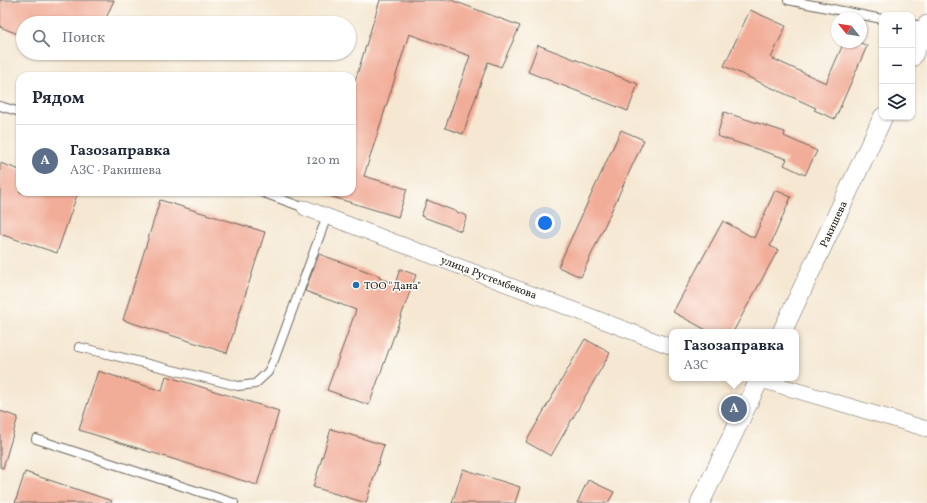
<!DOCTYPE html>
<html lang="ru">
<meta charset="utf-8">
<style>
body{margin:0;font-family:Vollkorn,serif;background:#f6f6f7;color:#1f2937}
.controls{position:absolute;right:12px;top:12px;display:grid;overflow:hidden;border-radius:8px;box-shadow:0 1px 3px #0004}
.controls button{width:36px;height:36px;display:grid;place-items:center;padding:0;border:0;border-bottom:1px solid #e0e1e3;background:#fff;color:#1f2937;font:20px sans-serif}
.compass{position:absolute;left:831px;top:12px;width:36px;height:36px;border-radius:50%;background:#fff;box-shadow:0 1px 3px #0004;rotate:300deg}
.you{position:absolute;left:545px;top:223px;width:14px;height:14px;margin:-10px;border:3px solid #fff;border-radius:50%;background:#1a73e8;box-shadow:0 0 0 6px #1a73e833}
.badge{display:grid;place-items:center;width:26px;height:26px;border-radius:50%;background:#1f6fb2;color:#fff;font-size:13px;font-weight:700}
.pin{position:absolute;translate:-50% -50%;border:2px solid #fff;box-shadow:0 1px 4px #0006}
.popup{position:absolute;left:669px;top:329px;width:130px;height:52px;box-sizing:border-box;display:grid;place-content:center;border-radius:8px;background:#fff;filter:drop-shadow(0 1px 3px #0005);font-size:13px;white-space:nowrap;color:#747a83}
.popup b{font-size:15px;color:#1f2937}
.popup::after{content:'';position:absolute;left:50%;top:100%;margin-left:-8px;border:8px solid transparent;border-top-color:#fff}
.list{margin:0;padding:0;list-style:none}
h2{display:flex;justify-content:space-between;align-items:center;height:52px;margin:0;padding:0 16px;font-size:17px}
h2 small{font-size:13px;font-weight:400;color:#747a83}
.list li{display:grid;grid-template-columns:26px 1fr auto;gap:12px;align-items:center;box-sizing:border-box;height:72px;padding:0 16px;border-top:1px solid #e0e1e3}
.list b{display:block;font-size:15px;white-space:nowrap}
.list p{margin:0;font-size:13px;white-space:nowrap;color:#747a83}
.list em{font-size:13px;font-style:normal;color:#747a83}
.icon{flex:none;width:22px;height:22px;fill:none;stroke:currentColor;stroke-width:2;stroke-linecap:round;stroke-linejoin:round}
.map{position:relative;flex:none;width:927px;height:503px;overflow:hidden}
.search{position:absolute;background:#fff;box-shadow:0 1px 3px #0004;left:16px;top:16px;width:340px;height:44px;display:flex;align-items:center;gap:10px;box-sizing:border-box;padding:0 14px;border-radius:22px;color:#747a83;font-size:15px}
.panel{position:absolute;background:#fff;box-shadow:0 1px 3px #0004;left:16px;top:72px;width:340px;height:124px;border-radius:12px}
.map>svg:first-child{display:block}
</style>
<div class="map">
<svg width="927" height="503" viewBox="0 0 927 503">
<rect width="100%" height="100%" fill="#fdfcf7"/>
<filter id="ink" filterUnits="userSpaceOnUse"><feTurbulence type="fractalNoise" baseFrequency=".025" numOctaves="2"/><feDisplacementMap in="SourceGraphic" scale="8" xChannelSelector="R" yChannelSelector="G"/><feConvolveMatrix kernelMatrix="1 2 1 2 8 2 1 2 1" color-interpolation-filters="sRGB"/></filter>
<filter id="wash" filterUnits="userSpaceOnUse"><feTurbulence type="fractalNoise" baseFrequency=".012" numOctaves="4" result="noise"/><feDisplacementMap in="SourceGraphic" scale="16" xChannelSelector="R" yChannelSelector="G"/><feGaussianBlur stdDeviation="0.9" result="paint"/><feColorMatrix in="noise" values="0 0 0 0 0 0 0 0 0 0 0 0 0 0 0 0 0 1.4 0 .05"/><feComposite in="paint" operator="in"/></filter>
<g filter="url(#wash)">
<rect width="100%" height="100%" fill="#f5e7d1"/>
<g id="blocks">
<g fill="#f2ad99">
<path d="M0,0H114L104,23H23V36L0,27Z"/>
<path d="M380,0H451L520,26L501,67L488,62L463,134L445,128L470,56L409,34L364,176L407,189L398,217L326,195L327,192H352V91Z"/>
<path d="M750,10L786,26L771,58L826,83L844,42H859L867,46L835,119L814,110L816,108L724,66Z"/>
<path d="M538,45L638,84L628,111L528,72Z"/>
<path d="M724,112L785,132L784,136L817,151L805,175L784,165L787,159L717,136Z"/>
<path d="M621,130L644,140L581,277L558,267Z"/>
<path d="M0,163L20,170V192H78L57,253L0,234Z"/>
<path d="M775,190L791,197L770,246L778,250L733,332H710L673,312L723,221L754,238Z"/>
<path d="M160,200L265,232L227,353L123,320Z"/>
<path d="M427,200L467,216L461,231L421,216Z"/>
<path d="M319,254L380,276L379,278L395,284L400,269L416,275L369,405L327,390L356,310L305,291Z"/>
<path d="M585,339L610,353L551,456L526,442Z"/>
<path d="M98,371L162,391L166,376L279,411L257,485L79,430Z"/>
<path d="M0,411L18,417L3,468L0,467Z"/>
<path d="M331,429L384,445L366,503L313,487Z"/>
<path d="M463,469L520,487L515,503H452Z"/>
<path d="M25,472L112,501L111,503H15Z"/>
<path d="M588,480L614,492L608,503H577Z"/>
</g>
</g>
</g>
<g filter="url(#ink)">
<use href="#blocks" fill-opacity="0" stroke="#68635b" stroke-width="1"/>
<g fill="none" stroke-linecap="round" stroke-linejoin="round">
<defs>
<g id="service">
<path d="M788,0L882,19"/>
<path d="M912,24L926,27"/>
<path d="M0,106L20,112"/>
<path d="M261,192L305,208"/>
<path d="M79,347L238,386L255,384L268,372L274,360L327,216"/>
<path d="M36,439L234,503"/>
</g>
<g id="minor">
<path d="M305,208L672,347"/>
<path d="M754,378L927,429"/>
</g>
<g id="tertiary">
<path d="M912,57L927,25"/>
<path d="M782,332L883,117"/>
<path d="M700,503L760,378"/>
</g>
</defs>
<use href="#service" stroke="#68635b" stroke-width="10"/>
<use href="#minor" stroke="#68635b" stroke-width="16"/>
<use href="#tertiary" stroke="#68635b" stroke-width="20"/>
<use href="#service" stroke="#fff" stroke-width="8"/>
<use href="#minor" stroke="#fff" stroke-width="15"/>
<use href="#tertiary" stroke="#fff" stroke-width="19"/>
</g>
</g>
<circle fill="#1f6fb2" stroke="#fdfcf7" stroke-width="1.5" cx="356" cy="285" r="4"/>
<g text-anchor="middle" stroke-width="3" stroke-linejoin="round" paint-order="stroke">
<g font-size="11" fill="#1c1c1c" stroke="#fdfcf7">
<text transform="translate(833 224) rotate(-65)" y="4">Ракишева</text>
<text transform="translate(489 277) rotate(21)" y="4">улица Рустембекова</text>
</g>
<g font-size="11" fill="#1c1c1c" stroke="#fdfcf7" text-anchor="start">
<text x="364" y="289">ТОО "Дана"</text>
</g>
</g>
</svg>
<div class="controls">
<button>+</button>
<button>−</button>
<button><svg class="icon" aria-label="layers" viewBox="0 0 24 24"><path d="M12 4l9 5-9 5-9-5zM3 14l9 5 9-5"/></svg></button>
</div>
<svg class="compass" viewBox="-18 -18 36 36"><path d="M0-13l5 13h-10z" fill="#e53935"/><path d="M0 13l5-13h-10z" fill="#747a83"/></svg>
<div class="you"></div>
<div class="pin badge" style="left:734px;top:409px;background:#5c6f8a">A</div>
<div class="popup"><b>Газозаправка</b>АЗС</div>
<div class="search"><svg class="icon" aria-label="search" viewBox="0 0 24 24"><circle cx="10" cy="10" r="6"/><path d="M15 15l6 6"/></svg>Поиск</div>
<section class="panel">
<h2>Рядом<small></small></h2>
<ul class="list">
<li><span class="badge" style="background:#5c6f8a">A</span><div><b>Газозаправка</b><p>АЗС · Ракишева</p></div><em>120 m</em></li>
</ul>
</section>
</div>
